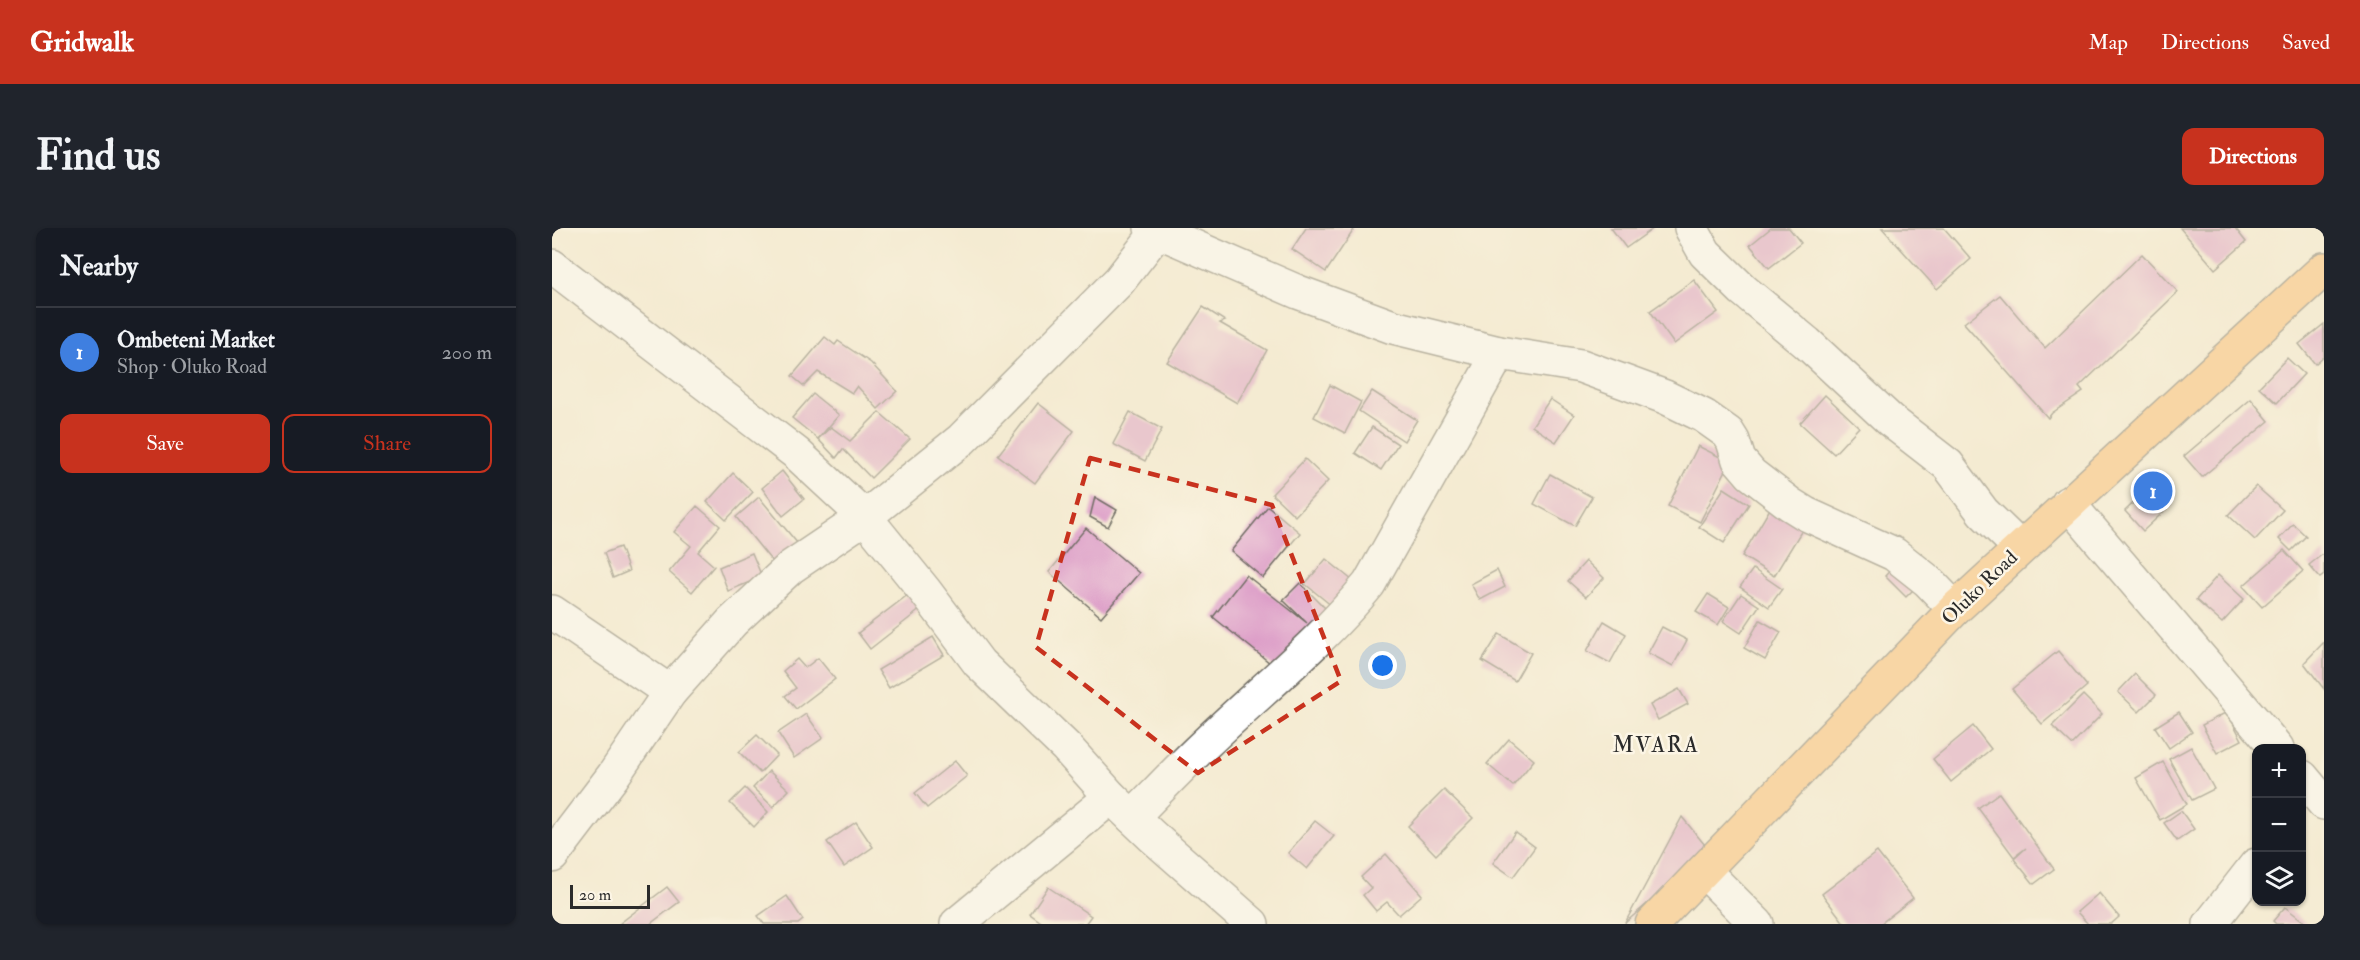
<!DOCTYPE html>
<meta charset="utf-8">
<style>
body{margin:0;font-family:"IM FELL Double Pica",serif;background:#20242c;color:#f1f3f6}
.controls{position:absolute;right:18px;bottom:18px;display:grid;overflow:hidden;border-radius:12px;box-shadow:0 2px 4px #0004}
.controls button{width:54px;height:54px;display:grid;place-items:center;padding:0;border:0;border-bottom:2px solid #363941;background:#171b24;color:#f1f3f6;font:30px sans-serif}
.scale{position:absolute;left:18px;bottom:15px;width:80px;box-sizing:border-box;padding-left:6px;border:3px solid #2b2b2b;border-top:0;font-size:16px;line-height:21px;white-space:nowrap;color:#2b2b2b;-webkit-text-stroke:4px #fcf5e5;paint-order:stroke}
.you{position:absolute;left:831px;top:438px;width:21px;height:21px;margin:-15px;border:4px solid #fff;border-radius:50%;background:#1a73e8;box-shadow:0 0 0 9px #1a73e833}
.badge{display:grid;place-items:center;width:39px;height:39px;border-radius:50%;background:#c8321e;color:#fff;font-size:20px;font-weight:700}
.pin{position:absolute;translate:-50% -50%;border:3px solid #fff;box-shadow:0 2px 6px #0006}
.list{margin:0;padding:0;list-style:none}
h2{display:flex;justify-content:space-between;align-items:center;height:78px;margin:0;padding:0 24px;font-size:26px}
h2 small{font-size:20px;font-weight:400;color:#9ea1a6}
.list li{display:grid;grid-template-columns:39px 1fr auto;gap:18px;align-items:center;box-sizing:border-box;height:90px;padding:0 24px;border-top:2px solid #363941}
.list b{display:block;font-size:22px;white-space:nowrap}
.list p{margin:0;font-size:20px;white-space:nowrap;color:#9ea1a6}
.list em{font-size:20px;font-style:normal;color:#9ea1a6}
.actions{display:flex;gap:12px;padding:18px 24px}
.actions a{flex:1;padding:14px 0;border:2px solid #c8321e;border-radius:12px;text-align:center;font-size:21px;color:#c8321e}
.actions .main{background:#c8321e;color:#fff}
.icon{flex:none;width:33px;height:33px;fill:none;stroke:currentColor;stroke-width:2;stroke-linecap:round;stroke-linejoin:round}
.map{position:relative;flex:none;width:1772px;height:696px;overflow:hidden;border-radius:12px}
header{display:flex;align-items:center;gap:36px;box-sizing:border-box;height:84px;padding:0 30px;background:#c8321e;color:#fff}
header strong{font-size:28px}
nav{display:flex;gap:33px;margin-inline-start:auto;font-size:21px}
.intro{display:flex;align-items:center;justify-content:space-between;box-sizing:border-box;height:144px;padding:0 36px}
h1{margin:0;font-size:42px}
.button{padding:15px 27px;border-radius:12px;background:#c8321e;color:#fff;font-size:21px;font-weight:700}
main{display:flex;gap:36px;padding:0 36px}
aside{flex:1;background:#171b24;border-radius:12px;box-shadow:0 2px 4px #0004}
.map>svg:first-child{display:block}
</style>
<header>
<strong>Gridwalk</strong>
<nav><a>Map</a><a>Directions</a><a>Saved</a></nav>
</header>
<div class="intro"><h1>Find us</h1><a class="button">Directions</a></div>
<main>
<aside>
<h2>Nearby<small></small></h2>
<ul class="list">
<li><span class="badge" style="background:#3f7fe0">1</span><div><b>Ombeteni Market</b><p>Shop · Oluko Road</p></div><em>200 m</em></li>
</ul>
<div class="actions"><a class="main">Save</a><a>Share</a></div>
</aside>
<div class="map">
<svg width="1772" height="696" viewBox="0 0 1772 696">
<rect width="100%" height="100%" fill="#fcf5e5"/>
<filter id="ink" filterUnits="userSpaceOnUse"><feTurbulence type="fractalNoise" baseFrequency=".0167" numOctaves="2"/><feDisplacementMap in="SourceGraphic" scale="12" xChannelSelector="R" yChannelSelector="G"/><feConvolveMatrix kernelMatrix="1 2 1 2 8 2 1 2 1" color-interpolation-filters="sRGB"/></filter>
<filter id="wash" filterUnits="userSpaceOnUse"><feTurbulence type="fractalNoise" baseFrequency=".008" numOctaves="4" result="noise"/><feDisplacementMap in="SourceGraphic" scale="24" xChannelSelector="R" yChannelSelector="G"/><feGaussianBlur stdDeviation="1.35" result="paint"/><feColorMatrix in="noise" values="0 0 0 0 0 0 0 0 0 0 0 0 0 0 0 0 0 1.4 0 .05"/><feComposite in="paint" operator="in"/></filter>
<g filter="url(#wash)">
<rect width="100%" height="100%" fill="#f4ebd2"/>
<g id="blocks">
<g fill="#dc9bc7">
<path d="M754,0H803L774,44L740,21Z"/>
<path d="M1059,0H1102L1074,20Z"/>
<path d="M1219,0H1237L1249,15L1217,40L1198,17Z"/>
<path d="M1330,0H1392L1419,31L1385,61Z"/>
<path d="M1628,0H1683L1694,14L1663,41Z"/>
<path d="M1590,26L1626,64L1527,159L1531,164L1500,185L1496,190L1412,95L1448,67L1493,120Z"/>
<path d="M1142,52L1166,84L1122,116L1098,83Z"/>
<path d="M651,79L673,93L668,95L715,122L685,175L615,134Z"/>
<path d="M1772,96V128L1763,136L1747,116Z"/>
<path d="M273,109L283,117L286,113L319,135L345,163L326,181L305,158L300,165L266,144L252,158L240,148Z"/>
<path d="M1735,130L1752,146L1725,175L1707,159Z"/>
<path d="M778,157L809,174L793,205L762,189Z"/>
<path d="M820,163L865,192L852,213L807,183Z"/>
<path d="M261,166L287,187L266,211L240,190Z"/>
<path d="M1273,167L1307,199L1282,226L1248,195Z"/>
<path d="M998,171L1022,187L1004,214L980,198Z"/>
<path d="M1699,171L1717,193L1650,249L1632,228Z"/>
<path d="M486,175L522,203L483,255L446,227Z"/>
<path d="M327,184L358,211L319,250L291,221L284,230L266,211L279,199L298,213Z"/>
<path d="M578,184L610,201L593,233L561,216Z"/>
<path d="M820,199L846,216L829,242L803,225Z"/>
<path d="M1146,218L1178,234L1148,294L1116,278Z"/>
<path d="M753,231L776,253L743,288L720,266Z"/>
<path d="M230,243L252,271L231,288L210,260Z"/>
<path d="M181,245L201,264L174,292L155,274Z"/>
<path d="M998,246L1040,269L1023,298L982,276Z"/>
<path d="M1600,257L1619,277L1591,303L1573,283Z"/>
<path d="M1704,258L1731,282L1703,312L1676,287Z"/>
<path d="M1172,260L1197,276L1172,315L1147,299Z"/>
<path d="M207,269L246,316L222,336L184,289Z"/>
<path d="M543,269L565,282L556,299L538,289Z"/>
<path d="M1222,274L1255,294L1222,348L1190,328Z"/>
<path d="M145,278L168,298L146,324L162,338L140,364L117,344L139,318L122,304Z"/>
<path d="M716,278L748,305L711,350L679,323Z"/>
<path d="M1741,296L1754,308L1739,323L1727,311Z"/>
<path d="M534,300L587,345L549,389L497,344Z"/>
<path d="M68,319L77,343L61,350L52,325Z"/>
<path d="M1732,322L1751,343L1710,379L1691,358Z"/>
<path d="M200,325L210,349L176,363L167,339Z"/>
<path d="M1772,325V347L1768,350L1757,337Z"/>
<path d="M774,331L806,357L786,383L753,356Z"/>
<path d="M1034,333L1052,350L1034,369L1016,353Z"/>
<path d="M1346,334L1368,355L1354,369L1333,348Z"/>
<path d="M1201,341L1230,361L1217,379L1188,359Z"/>
<path d="M945,342L953,359L928,372L919,356Z"/>
<path d="M694,347L755,395L731,372L748,355L780,387L723,439L661,389Z"/>
<path d="M1666,347L1692,371L1670,395L1644,372Z"/>
<path d="M357,366L369,381L318,421L306,405Z"/>
<path d="M1156,366L1177,379L1166,397L1144,384Z"/>
<path d="M1189,366L1207,378L1189,405L1171,393Z"/>
<path d="M1208,392L1229,404L1213,432L1192,420Z"/>
<path d="M1052,393L1074,406L1058,435L1035,423Z"/>
<path d="M1110,399L1135,412L1121,438L1096,425Z"/>
<path d="M947,406L979,425L963,453L930,433Z"/>
<path d="M381,409L392,427L337,460L326,442Z"/>
<path d="M1772,414V461L1752,435Z"/>
<path d="M1506,423L1535,458L1490,496L1460,461Z"/>
<path d="M266,430L283,451L244,481L233,468L244,460L231,443L245,431L253,440Z"/>
<path d="M1583,446L1604,467L1587,484L1566,464Z"/>
<path d="M1127,461L1136,476L1106,492L1098,477Z"/>
<path d="M1531,467L1550,486L1520,517L1500,498Z"/>
<path d="M1627,484L1640,504L1617,520L1603,499Z"/>
<path d="M1675,484L1690,512L1665,525L1650,497Z"/>
<path d="M254,486L271,510L242,530L226,505Z"/>
<path d="M1421,498L1439,521L1399,554L1381,531Z"/>
<path d="M205,507L225,527L208,545L187,524Z"/>
<path d="M957,511L982,532L961,558L935,536Z"/>
<path d="M1639,519L1662,561L1640,572L1617,531Z"/>
<path d="M403,533L415,548L375,580L363,565Z"/>
<path d="M1611,534L1635,576L1608,592L1584,550Z"/>
<path d="M217,543L237,562L221,579L201,560Z"/>
<path d="M193,560L216,584L202,599L178,575Z"/>
<path d="M892,562L921,590L884,627L856,598Z"/>
<path d="M1447,565L1502,641L1482,656L1462,631L1474,620L1462,629L1426,580Z"/>
<path d="M1629,583L1642,601L1625,613L1612,595Z"/>
<path d="M1130,589L1157,622L1073,695Z"/>
<path d="M763,593L782,608L755,641L736,625Z"/>
<path d="M304,594L321,619L292,639L275,614Z"/>
<path d="M963,604L983,619L961,649L941,635Z"/>
<path d="M1325,624L1361,670L1328,696H1293L1270,666Z"/>
<path d="M834,626L870,667L847,687L835,674L824,683L811,667L819,660L809,649Z"/>
<path d="M115,659L127,674L98,696H67Z"/>
<path d="M496,659L539,688L533,696H492L478,686Z"/>
<path d="M1547,665L1567,689L1559,696H1536L1525,684Z"/>
<path d="M235,668L251,692L246,696H212L206,688Z"/>
<path d="M1733,679L1755,696H1724L1721,693Z"/>
</g>
</g>
</g>
<g filter="url(#ink)">
<use href="#blocks" fill-opacity="0" stroke="#716e65" stroke-width="1.5"/>
<g fill="none" stroke-linecap="round" stroke-linejoin="round">
<defs>
<g id="minor">
<path d="M599,0L746,64L841,99L947,125L1029,138L1113,169L1152,188L1176,205L1181,213L1187,232L1199,246L1238,276L1254,286L1342,326L1376,353L1403,381"/>
<path d="M1139,0L1153,25L1191,62L1255,115L1338,192L1396,237L1431,284L1468,320"/>
<path d="M0,38L244,225L313,289L373,363L427,435L514,519L559,569L600,608L700,696"/>
<path d="M1516,275L1725,520"/>
<path d="M0,384L118,464"/>
<path d="M1750,549L1772,575"/>
<path d="M580,589C605,564 629,538 655,514C710,461 769,415 817,356L947,125"/>
<path d="M0,628L61,548L118,464L180,394L239,339L313,289L410,211L567,53L606,3"/>
<path d="M1152,643L1205,696"/>
<path d="M405,696L559,569"/>
<path d="M1658,696L1704,637"/>
</g>
<path id="major" d="M1100,696L1403,381L1772,41"/>
</defs>
<use href="#minor" stroke="#716e65" stroke-width="36"/>
<use href="#major" stroke="#716e65" stroke-width="36"/>
<use href="#minor" stroke="#fff" stroke-width="33"/>
<use href="#major" stroke="#fdbc6f" stroke-width="33"/>
</g>
</g>
<path d="M0 0H1772V696H0ZM538,230L720,277L789,453L646,545L484,419Z" fill="#f4ebd2" fill-opacity=".55" fill-rule="evenodd"/>
<path fill="none" stroke="#c8321e" stroke-width="4.5" stroke-dasharray="12 8" stroke-linejoin="round" d="M538,230L720,277L789,453L646,545L484,419Z"/>
<g text-anchor="middle" stroke-width="5" stroke-linejoin="round" paint-order="stroke">
<g font-size="20" fill="#2b2b2b" stroke="#fcf5e5">
<text transform="translate(1427 359) rotate(-44)" y="7">Oluko Road</text>
</g>
<g font-size="22" letter-spacing="1.5" fill="#2b2b2b" stroke="#fcf5e5">
<text x="1104" y="524">MVARA</text>
</g>
</g>
</svg>
<div class="controls">
<button>+</button>
<button>−</button>
<button><svg class="icon" aria-label="layers" viewBox="0 0 24 24"><path d="M12 4l9 5-9 5-9-5zM3 14l9 5 9-5"/></svg></button>
</div>
<div class="scale">20 m</div>
<div class="you"></div>
<div class="pin badge" style="left:1601px;top:263px;background:#3f7fe0">1</div>
</div>
</main>
